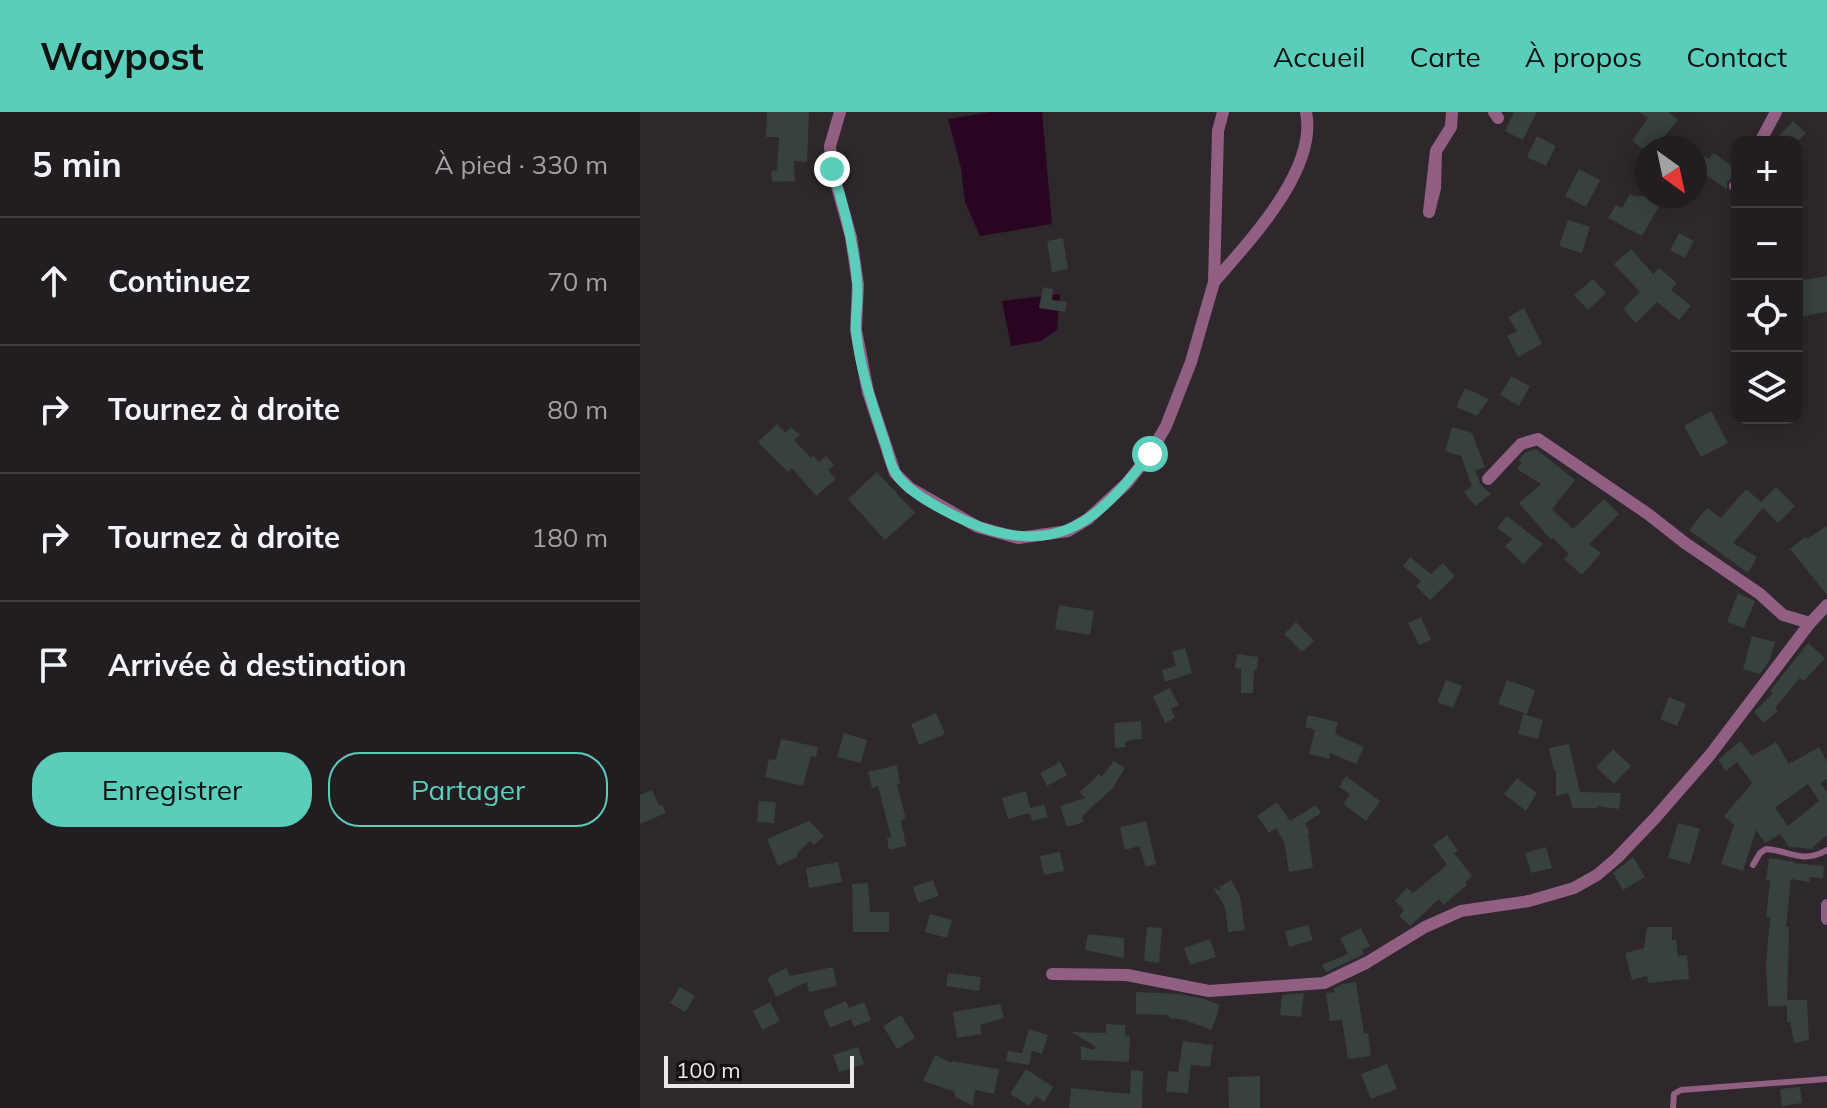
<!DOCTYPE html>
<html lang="fr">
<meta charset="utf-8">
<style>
body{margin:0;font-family:Mulish,sans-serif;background:#2a262a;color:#f1f3f6}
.controls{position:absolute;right:24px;top:24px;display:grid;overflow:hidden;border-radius:16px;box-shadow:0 4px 20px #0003}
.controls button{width:72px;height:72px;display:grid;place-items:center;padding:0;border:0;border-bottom:2px solid #3f3b3f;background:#221d21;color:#f1f3f6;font:40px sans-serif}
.compass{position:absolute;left:995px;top:24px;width:72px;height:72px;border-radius:50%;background:#221d21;box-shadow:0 4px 20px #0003;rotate:147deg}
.scale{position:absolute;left:24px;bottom:20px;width:190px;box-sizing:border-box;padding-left:8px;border:4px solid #ece7ea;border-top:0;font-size:22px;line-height:28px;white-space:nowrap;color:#ece7ea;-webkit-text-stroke:6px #141113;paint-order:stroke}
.stop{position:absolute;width:24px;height:24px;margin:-18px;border:6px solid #5bcebb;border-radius:50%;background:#fff}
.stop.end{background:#5bcebb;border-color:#fff;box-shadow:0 2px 8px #0008}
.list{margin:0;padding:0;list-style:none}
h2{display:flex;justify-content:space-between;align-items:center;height:104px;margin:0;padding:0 32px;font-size:34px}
h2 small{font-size:26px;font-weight:400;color:#a2a2a5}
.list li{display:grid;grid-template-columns:52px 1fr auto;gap:24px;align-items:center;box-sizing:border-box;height:128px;padding:0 32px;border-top:2px solid #3f3b3f}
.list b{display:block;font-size:30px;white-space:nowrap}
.list em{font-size:26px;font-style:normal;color:#a2a2a5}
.actions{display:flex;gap:16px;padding:24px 32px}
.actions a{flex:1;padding:18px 0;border:2px solid #5bcebb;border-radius:32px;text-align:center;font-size:28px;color:#5bcebb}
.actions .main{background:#5bcebb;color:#111}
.icon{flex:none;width:44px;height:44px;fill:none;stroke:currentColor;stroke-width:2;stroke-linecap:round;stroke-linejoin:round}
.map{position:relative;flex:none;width:1187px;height:996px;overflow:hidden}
header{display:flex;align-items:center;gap:48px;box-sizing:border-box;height:112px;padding:0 40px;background:#5bcebb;color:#111}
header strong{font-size:38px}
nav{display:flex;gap:44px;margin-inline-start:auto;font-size:28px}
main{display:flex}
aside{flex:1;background:#221d21}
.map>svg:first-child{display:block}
</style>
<header>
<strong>Waypost</strong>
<nav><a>Accueil</a><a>Carte</a><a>À propos</a><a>Contact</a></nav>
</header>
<main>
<aside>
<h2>5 min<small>À pied · 330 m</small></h2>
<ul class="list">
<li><svg class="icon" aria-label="ahead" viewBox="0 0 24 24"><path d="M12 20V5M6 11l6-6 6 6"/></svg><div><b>Continuez</b></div><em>70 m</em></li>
<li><svg class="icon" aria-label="right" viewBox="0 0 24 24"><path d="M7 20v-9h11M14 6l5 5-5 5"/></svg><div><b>Tournez à droite</b></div><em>80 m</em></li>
<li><svg class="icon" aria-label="right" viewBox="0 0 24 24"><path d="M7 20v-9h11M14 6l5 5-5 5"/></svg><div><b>Tournez à droite</b></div><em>180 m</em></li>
<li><svg class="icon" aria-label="arrive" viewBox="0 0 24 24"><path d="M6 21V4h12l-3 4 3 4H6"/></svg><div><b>Arrivée à destination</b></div></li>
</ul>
<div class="actions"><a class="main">Enregistrer</a><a>Partager</a></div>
</aside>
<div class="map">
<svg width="1187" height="996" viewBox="0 0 1187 996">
<rect width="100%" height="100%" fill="#2e272c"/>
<g fill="#2a0521">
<path d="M350,0H402L412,112L340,124L325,90L321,56L308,7Z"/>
<path d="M420,182L417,218L401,229L371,234L362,189Z"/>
</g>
<g fill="#37413f" fill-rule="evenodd">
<path d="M127,0H169L167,50L154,49L155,69L132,70L131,59L137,58L139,25H126Z"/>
<path d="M874,0H897L883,28L865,19Z"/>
<path d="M999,0H1028L1038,8L1014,36H1002L992,29L1008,6Z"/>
<path d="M1153,9L1166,21L1157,30H1133Z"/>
<path d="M897,24L916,34L906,54L887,45Z"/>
<path d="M1055,38L1069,47L1073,41L1097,57V62L1087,70V77L1055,56Z"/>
<path d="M939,57L960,68L946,95L925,84Z"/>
<path d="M990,82L995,84H1025L1002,124L968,106L976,93L982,96Z"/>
<path d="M928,108L950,115L942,141L919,134Z"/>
<path d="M1039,121L1054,129L1045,146L1030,138Z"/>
<path d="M423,126L428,157L412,160L407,129Z"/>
<path d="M991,137L1013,162L1019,156L1037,171L1031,178L1051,194L1039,208L1017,190L996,211L983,197L1000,180L974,152Z"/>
<path d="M1187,164V200L1157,205V169Z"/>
<path d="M953,167L966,181L948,198L934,183Z"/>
<path d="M403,175L413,177L412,188L427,190L425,200L399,196Z"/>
<path d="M884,196L902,232L878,245L867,224L877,219L868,205Z"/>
<path d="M871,264L890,274L879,294L860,283Z"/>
<path d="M825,276L849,287L837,304L816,295Z"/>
<path d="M1071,299L1088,331L1061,345L1044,314Z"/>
<path d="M137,312L145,321L151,315L160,323L154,328L171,346L174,344L179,350L186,344L194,353L188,358L196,367L176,384L152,356L148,360L118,330Z"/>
<path d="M812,315L832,321L845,355L835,359L841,373L851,382L835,394L824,380L832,374L821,344L805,339Z"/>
<path d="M896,337L935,368L912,397L933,417L964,387L979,402L949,432L961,441L942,463L924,447L929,442L913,426L911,428L879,391L901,372L877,357L882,350L878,348L886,340Z"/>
<path d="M237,360L275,401L245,428L208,387Z"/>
<path d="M1136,375L1155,394L1138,411L1123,396L1093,431L1117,445L1108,461L1049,418L1067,396L1081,406L1106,377L1121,390Z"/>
<path d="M867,404L903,432L883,452L865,434L872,427L857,416Z"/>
<path d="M1187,414V483L1150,437L1165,425L1167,427Z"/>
<path d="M770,445L791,462L803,451L815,464L790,488L776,474L781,469L763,454Z"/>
<path d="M1098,481L1115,489L1104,516L1087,510Z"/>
<path d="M419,493L454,499L450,523L415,517Z"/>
<path d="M781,505L791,528L779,533L768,511Z"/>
<path d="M656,510L674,529L662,540L644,522Z"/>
<path d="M1112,524L1135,530L1130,548L1120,562L1103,557Z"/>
<path d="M1168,531L1185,546L1164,569L1160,566L1135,596L1138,599L1124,611L1114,600L1133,581L1130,579Z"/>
<path d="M545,536L552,561L525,570L522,558L536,554L532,540Z"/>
<path d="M597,542L618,545L617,558H614L613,581H601V557L595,556Z"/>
<path d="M806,568L822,574L813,596L797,590Z"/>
<path d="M867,568L895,578L887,602L858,592Z"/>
<path d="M530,576L539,593L531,597L535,606L525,611L513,584Z"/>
<path d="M1029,585L1046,592L1037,614L1020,607Z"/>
<path d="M296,601L305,622L279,633L271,612Z"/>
<path d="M883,602L903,608L898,627L878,622Z"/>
<path d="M668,603L698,610L695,622L724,635L716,652L690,641L689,647L669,642L675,618L665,615Z"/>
<path d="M501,609L502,627L485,629V635L475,636L474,611Z"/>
<path d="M204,621L227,628L221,651L197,645Z"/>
<path d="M141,627L178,635L176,645L171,644L163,674L125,665L129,647L136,648Z"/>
<path d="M1100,629L1112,644L1136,630L1149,652L1179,635L1187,649V667L1180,671L1187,680V723L1172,736L1173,737L1149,735L1140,722L1125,731L1116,718L1103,759L1081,752L1094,713L1084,704L1112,671L1097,650L1086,659L1078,648ZM1168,672L1179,689L1148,714L1135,696Z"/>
<path d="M929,632L940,680L981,681L979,697L957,694V696H933L928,681L916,684V657L914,659L909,636Z"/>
<path d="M973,637L991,654L974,672L956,655Z"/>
<path d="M474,649L485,656L472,677L442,704L444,710L427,715L420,694L445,686L440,680L459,662L461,665Z"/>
<path d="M420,650L427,663L407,674L400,661Z"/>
<path d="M257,653L260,672L257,673L266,707L261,708L266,734L249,738L247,726L251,725L238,674L232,676L228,660Z"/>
<path d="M706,664L740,689L726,709L703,692L710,682L699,675Z"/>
<path d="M877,666L897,681L886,699L864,682Z"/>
<path d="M12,678L19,694L22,692L26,701L0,712V683Z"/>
<path d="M386,679L390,696L404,692L408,705L392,709L390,701L368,707L362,686Z"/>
<path d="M119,689L136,690L134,711L117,710Z"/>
<path d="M637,690L650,709L676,693L681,701L665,711L670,721L668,722L673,756L649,760L644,730L636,716L629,721L617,704Z"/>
<path d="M169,709L184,724L174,733L170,729L157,741L158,745L138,754L127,727Z"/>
<path d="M506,709L516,752L506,755L499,734L485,738L480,715Z"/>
<path d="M1038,711L1060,717L1050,752L1028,746Z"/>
<path d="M807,723L818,739L814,741L832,764L825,770L827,773L803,793L799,787L770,814L759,804L764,798L755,789L767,776L773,781L807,753L793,733Z"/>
<path d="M906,735L912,756L891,761L885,741Z"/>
<path d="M420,740L424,759L404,763L400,744Z"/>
<path d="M993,745L1005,765L983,778L973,761Z"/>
<path d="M1129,746L1156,750L1153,751L1184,754L1183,766L1170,765L1169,770L1151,767L1146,815H1149L1147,894H1128L1126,852L1130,805H1126L1130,769L1126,768Z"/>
<path d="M198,750L202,770L169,776L166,756Z"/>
<path d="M293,768L299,784L278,791L273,775Z"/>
<path d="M591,768L600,784L605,818L588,820L585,795L573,776L582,779L579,775Z"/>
<path d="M228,771L230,800H249V820H213L212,772Z"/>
<path d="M290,802L312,808L307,826L285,820Z"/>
<path d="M668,813L673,828L649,835L645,819Z"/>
<path d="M507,815L522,816L519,851L504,849Z"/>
<path d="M1007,815H1032V828L1036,827L1038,844L1047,843L1049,867L1008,871L1007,864L992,868L985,841L1004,836Z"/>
<path d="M721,816L730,834L722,838L724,842L686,860L682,853L708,842L700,826Z"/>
<path d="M448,822L484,826V846L445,838Z"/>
<path d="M570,827L576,845L550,853L544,836Z"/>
<path d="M193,855L197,874L169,880L167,870L136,885L127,866L146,856L150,864Z"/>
<path d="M308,861L341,865L339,879L306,874Z"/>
<path d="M716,870L724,922L728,921L731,944L708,947L702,908L690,909L686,881L695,880L693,877L703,872Z"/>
<path d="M40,875L55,884L45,900L30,891Z"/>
<path d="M496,880L539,882L565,887L579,893L577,904L571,918L545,908L529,906V903L496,902Z"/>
<path d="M664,881L661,905L640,903L642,883Z"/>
<path d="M1147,888H1167L1169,928L1154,931L1150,910H1147Z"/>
<path d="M206,889L209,896L224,890L231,908L214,915L211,907L190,916L183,899Z"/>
<path d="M130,890L140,909L122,918L113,899Z"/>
<path d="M360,892L364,906L340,913L342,922L317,926L313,900Z"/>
<path d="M261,903L275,926L257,937L243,914Z"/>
<path d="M466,912L485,913V923L490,924L489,950L441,948V934L454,938L456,935L431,920L466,921Z"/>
<path d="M389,917L408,923L402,942L392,939L389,953L366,949L368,939L382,941Z"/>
<path d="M543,929L573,933L570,955L551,953L548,981L526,980L528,959L538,960Z"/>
<path d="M218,935L224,952L199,960L193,943Z"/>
<path d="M295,943L311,951L312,949L359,957L354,982L335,978L333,994L315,985V980L283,969Z"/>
<path d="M747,952L757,977L731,987L721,962Z"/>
<path d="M386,957L413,975L404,990L396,984L389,994L370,982Z"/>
<path d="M491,958L503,959L502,996H429L431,976L490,982Z"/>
<path d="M620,964V996H589L588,965Z"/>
<path d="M1160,975L1162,991L1142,994L1140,977Z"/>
</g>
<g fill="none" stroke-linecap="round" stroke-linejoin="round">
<g stroke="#915f82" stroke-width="6">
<path d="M1113,753L1120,741L1126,737C1151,739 1162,752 1187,738"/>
<path d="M1033,996L1034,982L1041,978L1187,967"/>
</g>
<g stroke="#915f82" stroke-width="12">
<path d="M200,0L190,34L192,57L211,125L218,172L216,218L228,280L255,361L270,376L338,415L378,426L428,419L448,407L487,371L510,342L526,314L551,250L574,170L578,19L583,0"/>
<path d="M854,0L858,6"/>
<path d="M1120,30L1136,0"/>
<path d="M796,39L795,76L789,100L796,39L811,15L812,0"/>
<path d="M1095,74L1097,71"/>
<path d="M574,170C609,129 678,58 666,0"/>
<path d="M848,367L881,332L898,327L1008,402L1045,431L1120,482L1143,503L1170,511"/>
<path d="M1187,793V807"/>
<path d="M412,862L487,863L569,879L684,871L726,851L785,815L821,799L889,789L934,776L957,763L977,746L1016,705L1070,643L1170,511L1187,493"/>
</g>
</g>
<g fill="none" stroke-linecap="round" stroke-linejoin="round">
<path stroke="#5bcebb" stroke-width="10" d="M192,57C204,94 214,131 217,170C219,186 215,203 216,219C220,258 233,295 245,331C248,340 250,352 255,360C268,384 328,412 353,419C430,440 466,397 510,342"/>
</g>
</svg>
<div class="controls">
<button>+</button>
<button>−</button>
<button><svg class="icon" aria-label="locate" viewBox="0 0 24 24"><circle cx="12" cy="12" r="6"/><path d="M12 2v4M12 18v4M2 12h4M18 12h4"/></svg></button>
<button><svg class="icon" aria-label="layers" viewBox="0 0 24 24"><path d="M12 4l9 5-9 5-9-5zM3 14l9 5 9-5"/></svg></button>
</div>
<svg class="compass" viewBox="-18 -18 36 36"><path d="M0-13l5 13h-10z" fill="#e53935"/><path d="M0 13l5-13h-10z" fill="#a2a2a5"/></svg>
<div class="scale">100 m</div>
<div class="stop" style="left:510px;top:342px"></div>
<div class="stop end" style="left:192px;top:57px"></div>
</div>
</main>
